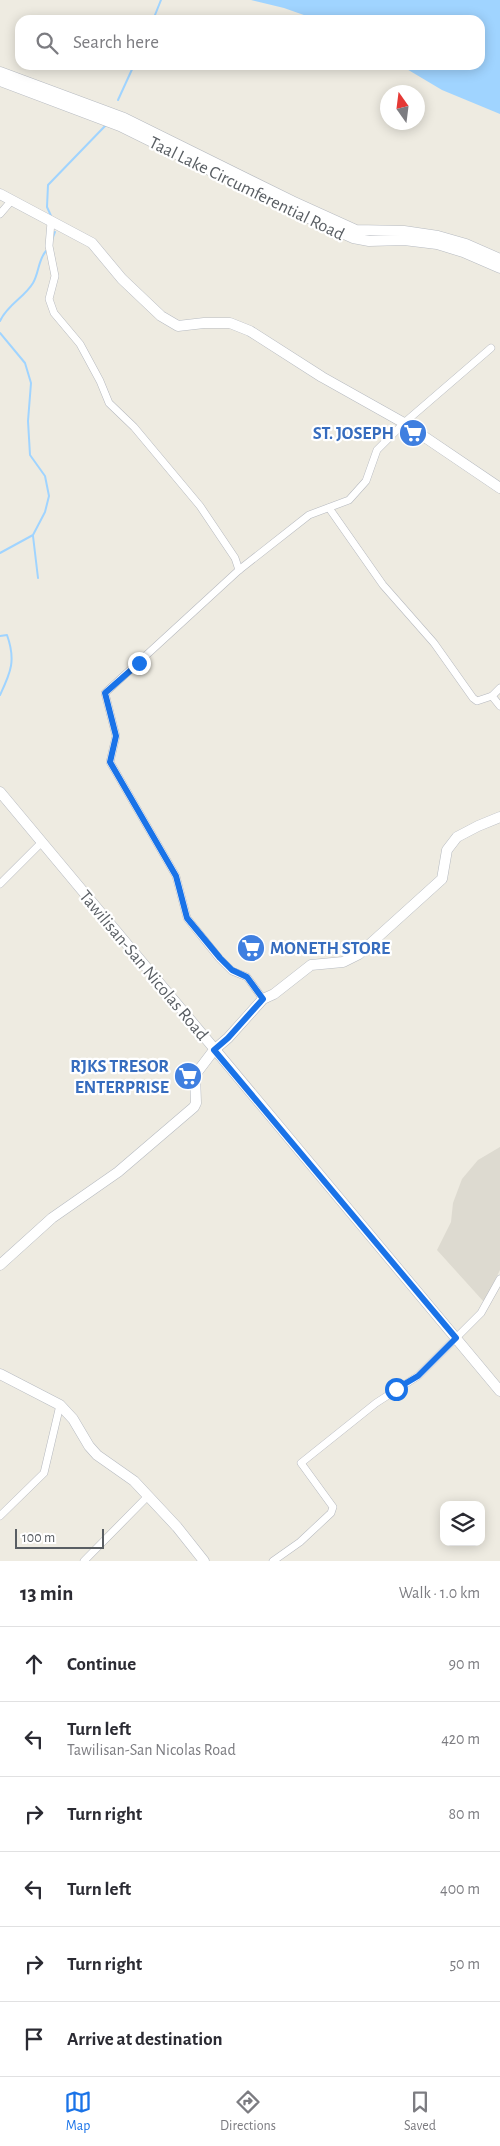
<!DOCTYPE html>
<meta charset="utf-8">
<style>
body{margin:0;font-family:"Alegreya Sans",sans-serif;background:#f2f2f3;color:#2b2b33}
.controls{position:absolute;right:15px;bottom:15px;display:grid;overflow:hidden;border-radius:10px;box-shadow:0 2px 12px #0003}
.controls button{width:45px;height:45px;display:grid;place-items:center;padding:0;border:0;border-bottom:1px solid #e1e1e2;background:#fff;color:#2b2b33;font:25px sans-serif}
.compass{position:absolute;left:380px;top:85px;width:45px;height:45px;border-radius:50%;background:#fff;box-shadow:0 2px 12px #0003;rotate:346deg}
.scale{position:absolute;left:15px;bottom:12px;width:89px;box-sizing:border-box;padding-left:5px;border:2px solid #595e63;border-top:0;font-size:14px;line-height:18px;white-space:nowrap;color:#595e63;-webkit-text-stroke:4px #fff;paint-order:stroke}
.stop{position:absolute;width:15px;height:15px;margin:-11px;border:4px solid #1a73e8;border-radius:50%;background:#fff}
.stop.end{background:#1a73e8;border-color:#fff;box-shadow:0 1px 5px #0008}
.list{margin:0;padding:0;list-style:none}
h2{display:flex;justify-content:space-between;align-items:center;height:65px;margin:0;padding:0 20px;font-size:21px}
h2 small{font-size:16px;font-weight:400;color:#7c7c81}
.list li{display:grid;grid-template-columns:32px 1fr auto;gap:15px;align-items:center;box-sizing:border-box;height:75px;padding:0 20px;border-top:1px solid #e1e1e2}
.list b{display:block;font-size:19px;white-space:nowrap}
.list p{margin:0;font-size:16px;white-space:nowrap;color:#7c7c81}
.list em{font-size:16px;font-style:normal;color:#7c7c81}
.icon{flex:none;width:28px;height:28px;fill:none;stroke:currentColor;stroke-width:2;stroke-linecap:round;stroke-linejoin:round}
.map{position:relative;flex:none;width:500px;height:1561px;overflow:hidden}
.search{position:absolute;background:#fff;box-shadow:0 2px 12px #0003;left:15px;right:15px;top:15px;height:55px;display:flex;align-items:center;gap:12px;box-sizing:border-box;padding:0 18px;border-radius:15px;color:#7c7c81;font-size:19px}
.sheet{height:515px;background:#fff}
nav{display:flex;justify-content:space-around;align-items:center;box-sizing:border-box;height:70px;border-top:1px solid #e1e1e2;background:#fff;font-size:14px;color:#7c7c81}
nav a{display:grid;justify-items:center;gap:2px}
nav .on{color:#1a73e8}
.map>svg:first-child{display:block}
</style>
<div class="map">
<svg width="500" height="1561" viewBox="0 0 500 1561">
<rect width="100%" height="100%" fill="#eeebe1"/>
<path fill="#dddad0" d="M500,1147V1270L484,1302L437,1250L451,1222L453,1203L462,1179L478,1160Z"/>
<path fill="#a0d4ff" d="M251,0H500V114L442,90L400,65H480V20H318L284,8Z"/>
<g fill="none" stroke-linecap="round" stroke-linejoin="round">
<g stroke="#a0d4ff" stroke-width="2">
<path d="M153,20L161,0"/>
<path d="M118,100L134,65"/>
<path d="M52,218L47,207L48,185L106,125"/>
<path d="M52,240L55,232"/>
<path d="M0,321C8,304 24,298 33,283C39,273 38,260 46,251"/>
<path d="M0,333L25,363L31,383L28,421L30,455L45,476L49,496L45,512L33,535L0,553"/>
<path d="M33,536L38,578"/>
<path d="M0,636L7,635C16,660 11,672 0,695"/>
</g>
<defs>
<g id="street">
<path d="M0,214L12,200"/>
<path d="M51,222L49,246L55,276L49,299L54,313L80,344L100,381L109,403L134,427L200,506L235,558L239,570L105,693L116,736L110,762L176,876L187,918L219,958L232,971L247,977L263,999"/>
<path d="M329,508L383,585L434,643L473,698L477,701L492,696"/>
<path d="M239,570L309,515L349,500L366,481L377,450L404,423L491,348"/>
<path d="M500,688L492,696L500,706"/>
<path d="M0,884L41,843"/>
<path d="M0,1516L44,1473L60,1405"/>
<path d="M84,1561L148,1496"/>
<path d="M273,1561L300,1542L331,1513L333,1507L301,1463L376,1403L418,1376L481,1313L500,1279"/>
</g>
<g id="secondary">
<path d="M0,72L124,118L292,201L356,230L404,231L438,236L466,244L500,259"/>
<path d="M0,81L120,126L288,209L353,238L369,241L404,240L437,244L463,252L500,268"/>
<path d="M0,194L92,243L122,279L161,316L178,326L204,323H230L250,331L322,377L404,423L500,488"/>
<path d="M0,792L500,1391"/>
<path d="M0,1265L52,1218L118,1172L194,1107L196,1103L195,1075L214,1050L228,1038L263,999L274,994L311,965L343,962L359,954L442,879L447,850L457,837L478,826L500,817"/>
<path d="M0,1374L60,1405L73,1419L89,1446L97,1455L134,1481L177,1527L204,1561"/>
</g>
</defs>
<use href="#street" stroke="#b6b9bf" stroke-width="8"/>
<use href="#secondary" stroke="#b7bbc1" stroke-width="11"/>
<use href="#street" stroke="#fff" stroke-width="7"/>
<use href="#secondary" stroke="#fff" stroke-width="10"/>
</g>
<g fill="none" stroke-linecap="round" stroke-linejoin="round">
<path stroke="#1a73e8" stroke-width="6" d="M139,663L105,693L116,736L110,762L176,876L187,918L220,958L232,970L247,977L263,999L228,1038L214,1050L456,1338L418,1376L396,1389"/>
</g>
<defs>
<symbol id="supermarket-disc" viewBox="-11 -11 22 22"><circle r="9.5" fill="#3f7fe0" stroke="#fff"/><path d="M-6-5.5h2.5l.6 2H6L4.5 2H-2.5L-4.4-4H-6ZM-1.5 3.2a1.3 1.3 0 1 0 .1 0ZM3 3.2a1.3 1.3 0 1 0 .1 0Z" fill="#fff"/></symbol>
</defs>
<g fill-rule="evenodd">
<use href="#supermarket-disc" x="397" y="417" width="32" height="32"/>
<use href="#supermarket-disc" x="235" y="932" width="32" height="32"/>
<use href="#supermarket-disc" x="172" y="1060" width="32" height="32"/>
</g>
<g text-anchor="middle" stroke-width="4.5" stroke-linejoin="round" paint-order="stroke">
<g font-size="18" fill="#595e63" stroke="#fff">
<text transform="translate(247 188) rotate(26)" y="6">Taal Lake Circumferential Road</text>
<text transform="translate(144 965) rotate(50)" y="6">Tawilisan-San Nicolas Road</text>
</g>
<g font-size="18" font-weight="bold" fill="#366cbe" stroke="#fff" text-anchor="end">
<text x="394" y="439">ST. JOSEPH</text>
<text x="270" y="954" text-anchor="start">MONETH STORE</text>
<text x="169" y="1072">RJKS TRESOR<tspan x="169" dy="21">ENTERPRISE</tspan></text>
</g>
</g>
</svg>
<div class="controls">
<button><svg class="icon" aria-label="layers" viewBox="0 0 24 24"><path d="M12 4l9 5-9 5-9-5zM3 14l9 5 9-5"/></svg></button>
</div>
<svg class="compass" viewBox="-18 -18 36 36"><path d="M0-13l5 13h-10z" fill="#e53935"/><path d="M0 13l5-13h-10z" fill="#7c7c81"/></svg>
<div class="scale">100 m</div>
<div class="stop" style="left:396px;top:1389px"></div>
<div class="stop end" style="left:139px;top:663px"></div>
<div class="search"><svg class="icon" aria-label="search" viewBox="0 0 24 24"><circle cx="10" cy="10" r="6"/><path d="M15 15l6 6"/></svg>Search here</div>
</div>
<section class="sheet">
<h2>13 min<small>Walk · 1.0 km</small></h2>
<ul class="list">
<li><svg class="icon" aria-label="ahead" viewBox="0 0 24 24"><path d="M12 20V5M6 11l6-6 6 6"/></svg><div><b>Continue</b></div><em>90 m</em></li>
<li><svg class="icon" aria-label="left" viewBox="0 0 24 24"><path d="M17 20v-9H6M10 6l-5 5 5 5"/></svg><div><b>Turn left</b><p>Tawilisan-San Nicolas Road</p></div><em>420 m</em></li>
<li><svg class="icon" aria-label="right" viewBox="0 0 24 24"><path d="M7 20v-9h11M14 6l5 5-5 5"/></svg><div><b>Turn right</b></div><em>80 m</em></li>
<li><svg class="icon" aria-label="left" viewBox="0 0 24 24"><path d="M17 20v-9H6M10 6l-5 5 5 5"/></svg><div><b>Turn left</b></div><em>400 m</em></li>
<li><svg class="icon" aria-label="right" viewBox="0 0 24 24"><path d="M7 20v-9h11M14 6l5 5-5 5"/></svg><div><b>Turn right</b></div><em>50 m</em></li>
<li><svg class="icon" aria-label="arrive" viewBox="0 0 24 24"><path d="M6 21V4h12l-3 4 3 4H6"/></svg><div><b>Arrive at destination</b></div></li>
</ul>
</section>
<nav>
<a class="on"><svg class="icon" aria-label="map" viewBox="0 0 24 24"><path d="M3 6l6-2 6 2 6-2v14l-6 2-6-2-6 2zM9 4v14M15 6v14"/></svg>Map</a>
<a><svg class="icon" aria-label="directions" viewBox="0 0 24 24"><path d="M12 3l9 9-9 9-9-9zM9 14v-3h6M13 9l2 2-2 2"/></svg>Directions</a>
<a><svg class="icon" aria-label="saved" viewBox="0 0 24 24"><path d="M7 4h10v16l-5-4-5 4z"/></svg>Saved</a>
</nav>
